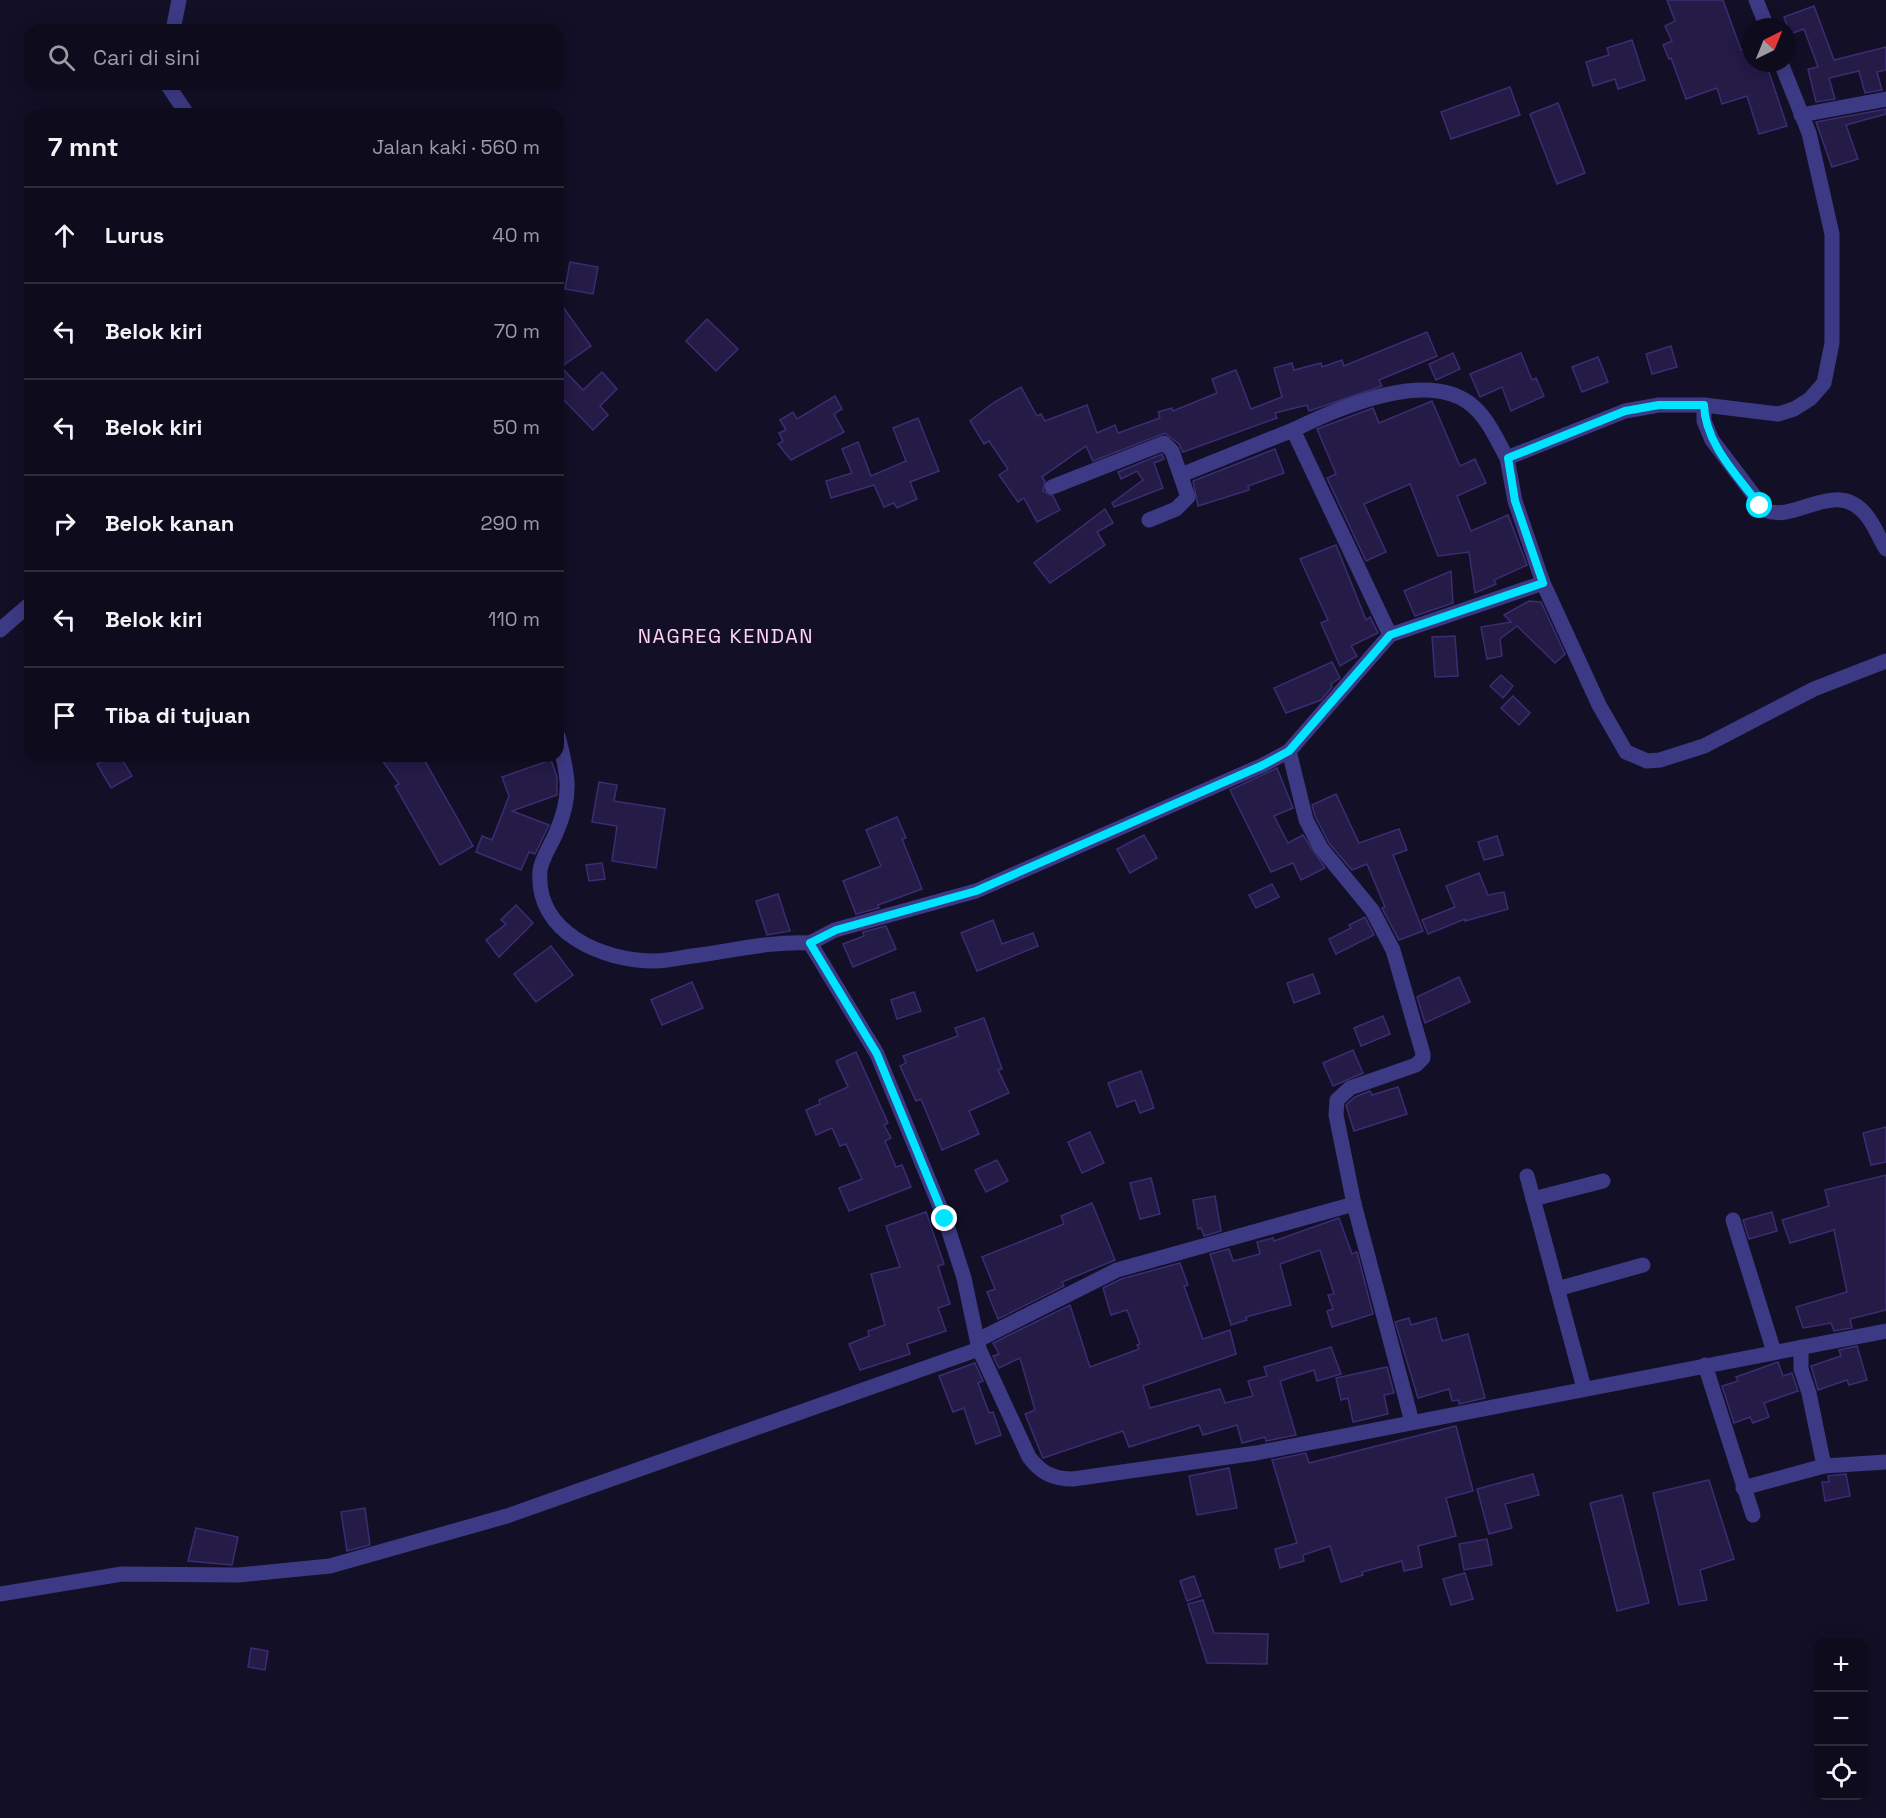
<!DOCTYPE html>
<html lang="id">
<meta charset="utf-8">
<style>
body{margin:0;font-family:"Space Grotesk",sans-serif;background:#1c1929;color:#f1f3f6}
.controls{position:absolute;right:18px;bottom:18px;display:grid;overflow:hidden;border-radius:12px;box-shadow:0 3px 15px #0003}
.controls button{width:54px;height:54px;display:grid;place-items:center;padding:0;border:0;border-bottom:2px solid #2e2b3b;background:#0e0b1c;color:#f1f3f6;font:30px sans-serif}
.compass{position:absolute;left:1742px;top:18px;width:54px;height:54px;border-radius:50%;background:#0e0b1c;box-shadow:0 3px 15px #0003;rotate:43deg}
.stop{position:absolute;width:18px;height:18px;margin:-14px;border:4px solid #00e5ff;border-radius:50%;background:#fff}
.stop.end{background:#00e5ff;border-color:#fff;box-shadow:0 2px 6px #0008}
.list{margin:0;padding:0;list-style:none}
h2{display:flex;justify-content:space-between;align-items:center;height:78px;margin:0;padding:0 24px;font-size:26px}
h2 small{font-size:20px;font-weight:400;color:#9b9ba3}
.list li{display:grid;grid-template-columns:39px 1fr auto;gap:18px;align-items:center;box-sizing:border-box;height:96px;padding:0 24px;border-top:2px solid #2e2b3b}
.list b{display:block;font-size:22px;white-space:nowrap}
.list em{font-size:20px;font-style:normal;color:#9b9ba3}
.icon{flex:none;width:33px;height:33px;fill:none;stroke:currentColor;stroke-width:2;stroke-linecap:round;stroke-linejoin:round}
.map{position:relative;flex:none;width:1886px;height:1818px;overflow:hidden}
.search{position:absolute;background:#0e0b1c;box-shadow:0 3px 15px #0003;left:24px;top:24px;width:540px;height:66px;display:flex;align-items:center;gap:15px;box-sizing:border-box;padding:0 21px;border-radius:18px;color:#9b9ba3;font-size:22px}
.panel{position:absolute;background:#0e0b1c;box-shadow:0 3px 15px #0003;left:24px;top:108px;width:540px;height:654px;border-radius:18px}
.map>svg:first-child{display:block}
</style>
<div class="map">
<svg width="1886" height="1818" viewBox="0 0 1886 1818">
<rect width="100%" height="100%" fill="#130f26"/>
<g fill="#241b47" stroke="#3b2d73" stroke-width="1.5">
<path d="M1667,0H1723L1741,50L1751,47V63H1766L1787,126L1759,134L1747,96L1722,104L1717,88L1686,99L1671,58L1669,59L1663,45L1672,41L1665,26L1675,21Z"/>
<path d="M1814,6L1834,60L1886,47V70L1877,72L1882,90L1865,93L1859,71L1829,78L1835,99L1816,102L1808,69L1818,67L1804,29L1790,34L1784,17Z"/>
<path d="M1632,40L1645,80L1618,89L1615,79L1593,86L1586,62L1609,55L1607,48Z"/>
<path d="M1510,87L1520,115L1451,139L1441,112Z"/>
<path d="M1558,103L1585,173L1557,184L1530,114Z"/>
<path d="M1886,109V114L1846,125L1858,159L1832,167L1816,122Z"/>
<path d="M570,262L598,267L593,294L565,289Z"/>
<path d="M558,300L591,346L561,367L583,390L602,372L617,389L600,406L608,415L593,430L558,394Z"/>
<path d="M707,319L738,349L716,371L686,341Z"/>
<path d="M1427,332L1437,356L1379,380L1382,386L1309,411L1307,405L1275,413L1277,418L1183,452L1179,444L1165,433L1093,461L1086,446L1042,477L1045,481L1043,491L1053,496L1060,510L1037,522L1024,498L1018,502L999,475L1008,469L989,441L984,444L970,421L993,403L1021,387L1037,416L1041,414L1045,421L1087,405L1097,433L1115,425L1118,433L1160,418L1158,412L1172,408L1173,411L1217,393L1212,379L1236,370L1251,409L1282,397L1274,368L1292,363L1294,370L1321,363L1322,367L1342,360L1344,366Z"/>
<path d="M1671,346L1677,367L1652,374L1646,354Z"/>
<path d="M1453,353L1460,369L1436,380L1429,364Z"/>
<path d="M1521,353L1532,380L1536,378L1544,396L1511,411L1502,387L1480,397L1470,374Z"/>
<path d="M1598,357L1608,382L1582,392L1572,367Z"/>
<path d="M835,396L842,409L834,414L844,432L791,460L778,444L783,441L779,433L786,430L780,420L793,412L797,419Z"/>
<path d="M1432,401L1460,466L1475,459L1486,483L1457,496L1471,531L1508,515L1527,565L1494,580L1496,584L1475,593L1469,552L1438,556L1410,484L1364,504L1386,552L1366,561L1327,478L1336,474L1317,429L1373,408L1379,423Z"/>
<path d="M918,418L939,471L910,482L917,499L897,508L894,503L884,507L874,485L831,498L826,481L852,473L842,449L858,442L871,476L906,461L893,428Z"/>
<path d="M1275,449L1284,473L1248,486L1249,490L1198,506L1193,481Z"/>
<path d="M1162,454L1164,459L1154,463L1163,488L1114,507L1112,503L1143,480L1137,471L1121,479L1118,472Z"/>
<path d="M1105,509L1113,523L1097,532L1105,545L1050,583L1034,563Z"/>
<path d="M1336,545L1366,620L1370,617L1378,633L1351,646L1357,656L1340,666L1321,623L1328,620L1300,559Z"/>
<path d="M1451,571L1453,603L1415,616L1404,591Z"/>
<path d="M1529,601L1541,602L1565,654L1555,663L1517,626L1500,639L1502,656L1487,659L1481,627L1511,622L1504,615Z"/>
<path d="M1455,636L1458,676L1435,677L1432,637Z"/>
<path d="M1332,662L1340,678L1331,684L1332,687L1321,700L1286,713L1274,688Z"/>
<path d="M1501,675L1513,686L1503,698L1490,686Z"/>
<path d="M1513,696L1530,713L1519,725L1501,708Z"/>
<path d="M111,756H120L132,776L111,788L97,764Z"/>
<path d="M379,756H422L473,846L440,865L395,786L399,784Z"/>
<path d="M551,760L557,777V795L512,811L549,825L535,854L529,852L521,870L476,852L482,836L492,840L509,796L502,777Z"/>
<path d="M1277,768L1293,808L1274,816L1288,843L1303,835L1325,868L1301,880L1293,863L1271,872L1230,790Z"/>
<path d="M599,782L617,785L614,801L665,809L656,868L612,861L617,826L592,822Z"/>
<path d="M1336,794L1359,843L1399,829L1407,850L1393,855L1423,931L1399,940L1382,908L1385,907L1367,864L1352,870L1329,843L1315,816L1312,805Z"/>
<path d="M897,817L906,838L902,839L922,889L878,905L879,908L856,914L843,881L881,866L866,830Z"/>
<path d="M1144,835L1157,858L1130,873L1117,849Z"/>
<path d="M1497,836L1503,855L1484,860L1478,842Z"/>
<path d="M602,863L605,879L589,881L586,865Z"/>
<path d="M1479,873L1488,895L1504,892L1508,909L1465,921V919L1428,934L1422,920L1455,907L1446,886Z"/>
<path d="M1272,884L1279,897L1256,908L1249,895Z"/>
<path d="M778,894L790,931L767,935L756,901Z"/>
<path d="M516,905L533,923L499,957L486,940L506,924L501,920Z"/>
<path d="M1365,917L1374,935L1336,954L1329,939L1351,928L1349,925Z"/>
<path d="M993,920L1002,944L1033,933L1038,946L977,971L961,933Z"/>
<path d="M886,926L896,949L853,967L843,944L864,936L863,932Z"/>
<path d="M551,946L573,975L536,1002L514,974Z"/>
<path d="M1313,974L1320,993L1294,1003L1287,983Z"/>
<path d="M1459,977L1470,1002L1425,1023L1417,997Z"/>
<path d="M692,982L703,1008L662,1025L651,1000Z"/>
<path d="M914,992L921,1011L897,1019L891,1000Z"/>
<path d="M1383,1016L1390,1034L1361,1046L1354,1028Z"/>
<path d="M984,1018L1002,1069L998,1070L1009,1093L969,1111L979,1134L942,1150L921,1099L916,1101L900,1066L906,1063L903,1056L958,1036L955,1028Z"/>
<path d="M1353,1050L1363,1073L1333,1086L1323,1063Z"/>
<path d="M856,1052L888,1123L884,1125L891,1138L885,1141L896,1167L902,1165L911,1187L849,1211L839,1188L862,1179L846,1144L840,1146L832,1128L816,1135L806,1110L820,1104L819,1100L848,1087L836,1061Z"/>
<path d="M1141,1071L1154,1108L1140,1113L1135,1100L1117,1107L1108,1083Z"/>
<path d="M1398,1087L1407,1114L1354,1131L1346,1105L1355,1097L1370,1091L1372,1095Z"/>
<path d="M1886,1127V1162L1871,1165L1863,1133Z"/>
<path d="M1090,1132L1104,1163L1082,1173L1068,1142Z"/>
<path d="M997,1160L1008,1181L986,1192L975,1170Z"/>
<path d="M1886,1175V1310L1850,1319L1852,1328L1834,1331L1831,1323L1803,1328L1796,1307L1847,1292L1834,1230L1790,1243L1782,1220L1829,1206L1825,1190Z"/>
<path d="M1151,1178L1160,1214L1140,1219L1130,1183Z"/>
<path d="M1215,1196L1221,1231L1204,1236L1201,1228L1198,1229L1193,1200Z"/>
<path d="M1092,1203L1115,1260L1062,1282L1064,1286L998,1319L987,1292L995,1289L982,1257L1064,1224L1061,1216Z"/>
<path d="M926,1212L944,1264L938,1266L950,1304L938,1308L946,1331L907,1344L910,1354L860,1370L849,1344L869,1336L868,1331L885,1325L871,1274L900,1267L886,1226Z"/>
<path d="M1772,1212L1777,1231L1749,1239L1743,1220Z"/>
<path d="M1339,1218L1352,1254L1357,1252L1373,1314L1332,1327L1327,1311L1333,1309L1328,1295L1334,1294L1320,1250L1280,1264L1291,1305L1246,1317L1247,1320L1231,1325L1210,1254L1229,1249L1233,1261L1260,1254L1257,1242L1273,1238L1274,1241Z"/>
<path d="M1180,1263L1188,1285L1184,1286L1203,1339L1230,1330L1236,1354L1143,1386L1150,1408L1220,1389L1225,1403L1253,1396L1248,1381L1267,1376L1264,1367L1331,1347L1341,1374L1317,1381L1314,1370L1280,1381L1296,1435L1266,1441L1265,1437L1242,1443L1237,1425L1203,1435L1199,1425L1129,1447L1123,1431L1043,1458L1025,1414L1035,1410L1020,1358L999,1368L993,1356L999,1354L993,1343L1070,1305L1090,1367L1139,1349L1137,1345L1140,1344L1127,1310L1111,1315L1103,1288L1121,1279Z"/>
<path d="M1409,1318L1411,1325L1436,1318L1442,1341L1468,1334L1485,1398L1459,1404V1400L1452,1401L1449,1389L1418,1398L1395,1322Z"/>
<path d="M1857,1346L1867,1380L1849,1385L1847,1380L1818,1390L1811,1366L1841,1356L1839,1350Z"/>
<path d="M1778,1362L1783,1376L1792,1373L1798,1391L1764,1403L1769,1417L1753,1423L1750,1417L1734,1423L1722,1386L1738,1381L1736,1377Z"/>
<path d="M975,1363L983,1381L978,1383L989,1413L993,1412L1001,1435L976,1444L964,1408L953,1412L939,1376Z"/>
<path d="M1387,1367L1394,1393L1384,1395L1388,1414L1353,1422L1348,1398L1341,1400L1336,1378Z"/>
<path d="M1456,1426L1473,1491L1446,1498L1456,1536L1418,1546L1422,1567L1404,1571L1402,1561L1362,1572L1363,1575L1341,1582L1330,1546L1303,1555L1304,1561L1280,1568L1275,1549L1297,1543L1272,1460L1306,1453L1309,1463Z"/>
<path d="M1229,1468L1237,1508L1197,1515L1189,1476Z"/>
<path d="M1533,1474L1539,1495L1505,1504L1512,1528L1489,1534L1477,1489Z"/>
<path d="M1846,1474L1850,1496L1825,1501L1822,1482H1829L1828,1476Z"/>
<path d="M1709,1480L1734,1559L1700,1570L1707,1600L1679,1605L1653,1493Z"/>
<path d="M1622,1495L1649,1603L1617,1611L1590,1503Z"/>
<path d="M365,1508L370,1545L347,1551L341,1512Z"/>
<path d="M196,1528L238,1537L232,1565L188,1561Z"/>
<path d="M1487,1539L1492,1565L1464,1570L1459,1544Z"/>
<path d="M1465,1573L1473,1599L1451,1605L1443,1579Z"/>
<path d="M1194,1576L1201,1596L1187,1601L1180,1581Z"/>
<path d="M1203,1600L1214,1633L1268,1634L1267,1664L1207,1663L1188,1604Z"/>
<path d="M251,1648L268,1651L265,1670L248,1667Z"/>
</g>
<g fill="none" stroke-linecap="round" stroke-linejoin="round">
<g stroke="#3d3a85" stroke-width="15">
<path d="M1756,0L1767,27"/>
<path d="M173,30L179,0"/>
<path d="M167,84L187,114"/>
<path d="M1801,115L1886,99"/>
<path d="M1704,405V421L1712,440L1765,510C1797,524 1836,476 1867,516C1875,526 1879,538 1886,549"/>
<path d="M1181,475L1293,430"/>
<path d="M1052,487L1164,443L1172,451L1188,497L1176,509L1149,520"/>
<path d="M1543,583L1599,705L1626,752L1647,761L1660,760L1704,746L1814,689L1886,661"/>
<path d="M0,630L30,604"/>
<path d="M1390,635L1293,430C1338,408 1431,366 1475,408C1489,421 1498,442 1507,458"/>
<path d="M558,736C568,774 573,795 556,833C551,845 541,859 540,871C535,933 603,961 655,961C667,961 680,958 692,956C731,951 770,941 810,943L877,1054L945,1219L964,1278L979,1349"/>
<path d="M1289,751L1306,820L1321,848L1372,910L1393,950L1423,1054V1058L1416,1065L1350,1088L1337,1100L1336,1115L1354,1204L1412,1422"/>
<path d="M810,943L835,930L976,891L1263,765L1289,751L1390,635L1543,583L1515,501L1507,458L1625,411L1659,405H1704L1778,414L1794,409L1810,399L1824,383L1832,343V234L1809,133L1781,63"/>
<path d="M1527,1176L1584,1388"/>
<path d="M1533,1199L1603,1181"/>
<path d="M1733,1220L1774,1352"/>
<path d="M1557,1289L1643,1265"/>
<path d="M978,1340L1117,1270L1354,1204"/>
<path d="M1801,1347V1369L1809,1393L1824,1466"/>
<path d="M1705,1365L1753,1515"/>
<path d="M1743,1488L1824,1466L1886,1462"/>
<path d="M0,1594L122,1574L238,1575L330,1566L507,1516L979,1349L1029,1457C1041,1473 1053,1479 1073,1479L1256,1453L1886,1331"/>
</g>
</g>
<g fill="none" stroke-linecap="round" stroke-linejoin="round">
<path stroke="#00e5ff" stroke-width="8" d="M945,1219L877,1054L810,943L836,930L976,891L1263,765L1289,751L1390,635L1543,583L1515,501L1508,458L1625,411L1659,405H1704C1705,444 1738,476 1760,506"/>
</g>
<g text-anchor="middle" stroke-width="4.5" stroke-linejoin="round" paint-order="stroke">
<g font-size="20" letter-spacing="1.5" fill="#ffd6f0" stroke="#130f26">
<text x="726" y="643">NAGREG KENDAN</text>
</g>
</g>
</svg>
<div class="controls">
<button>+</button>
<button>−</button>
<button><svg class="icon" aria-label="locate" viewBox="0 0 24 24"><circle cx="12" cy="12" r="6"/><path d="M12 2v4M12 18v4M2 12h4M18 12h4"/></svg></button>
</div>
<svg class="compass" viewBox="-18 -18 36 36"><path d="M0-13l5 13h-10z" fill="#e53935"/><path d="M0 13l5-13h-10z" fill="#9b9ba3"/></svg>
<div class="stop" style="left:1760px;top:506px"></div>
<div class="stop end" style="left:945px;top:1219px"></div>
<div class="search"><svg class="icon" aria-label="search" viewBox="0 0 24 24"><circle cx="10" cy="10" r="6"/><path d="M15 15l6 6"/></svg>Cari di sini</div>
<section class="panel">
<h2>7 mnt<small>Jalan kaki · 560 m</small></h2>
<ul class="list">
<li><svg class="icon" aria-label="ahead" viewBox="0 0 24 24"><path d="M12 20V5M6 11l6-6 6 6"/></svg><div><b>Lurus</b></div><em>40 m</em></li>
<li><svg class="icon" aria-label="left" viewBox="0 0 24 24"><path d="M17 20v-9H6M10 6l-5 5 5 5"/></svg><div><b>Belok kiri</b></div><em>70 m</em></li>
<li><svg class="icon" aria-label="left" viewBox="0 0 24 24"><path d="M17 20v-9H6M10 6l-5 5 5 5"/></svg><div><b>Belok kiri</b></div><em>50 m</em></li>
<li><svg class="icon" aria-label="right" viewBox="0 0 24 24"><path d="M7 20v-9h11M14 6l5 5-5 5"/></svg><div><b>Belok kanan</b></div><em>290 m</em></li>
<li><svg class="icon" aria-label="left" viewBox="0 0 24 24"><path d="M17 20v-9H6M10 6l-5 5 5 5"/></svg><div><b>Belok kiri</b></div><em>110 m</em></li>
<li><svg class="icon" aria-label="arrive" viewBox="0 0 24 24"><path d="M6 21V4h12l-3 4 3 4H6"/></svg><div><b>Tiba di tujuan</b></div></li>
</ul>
</section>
</div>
